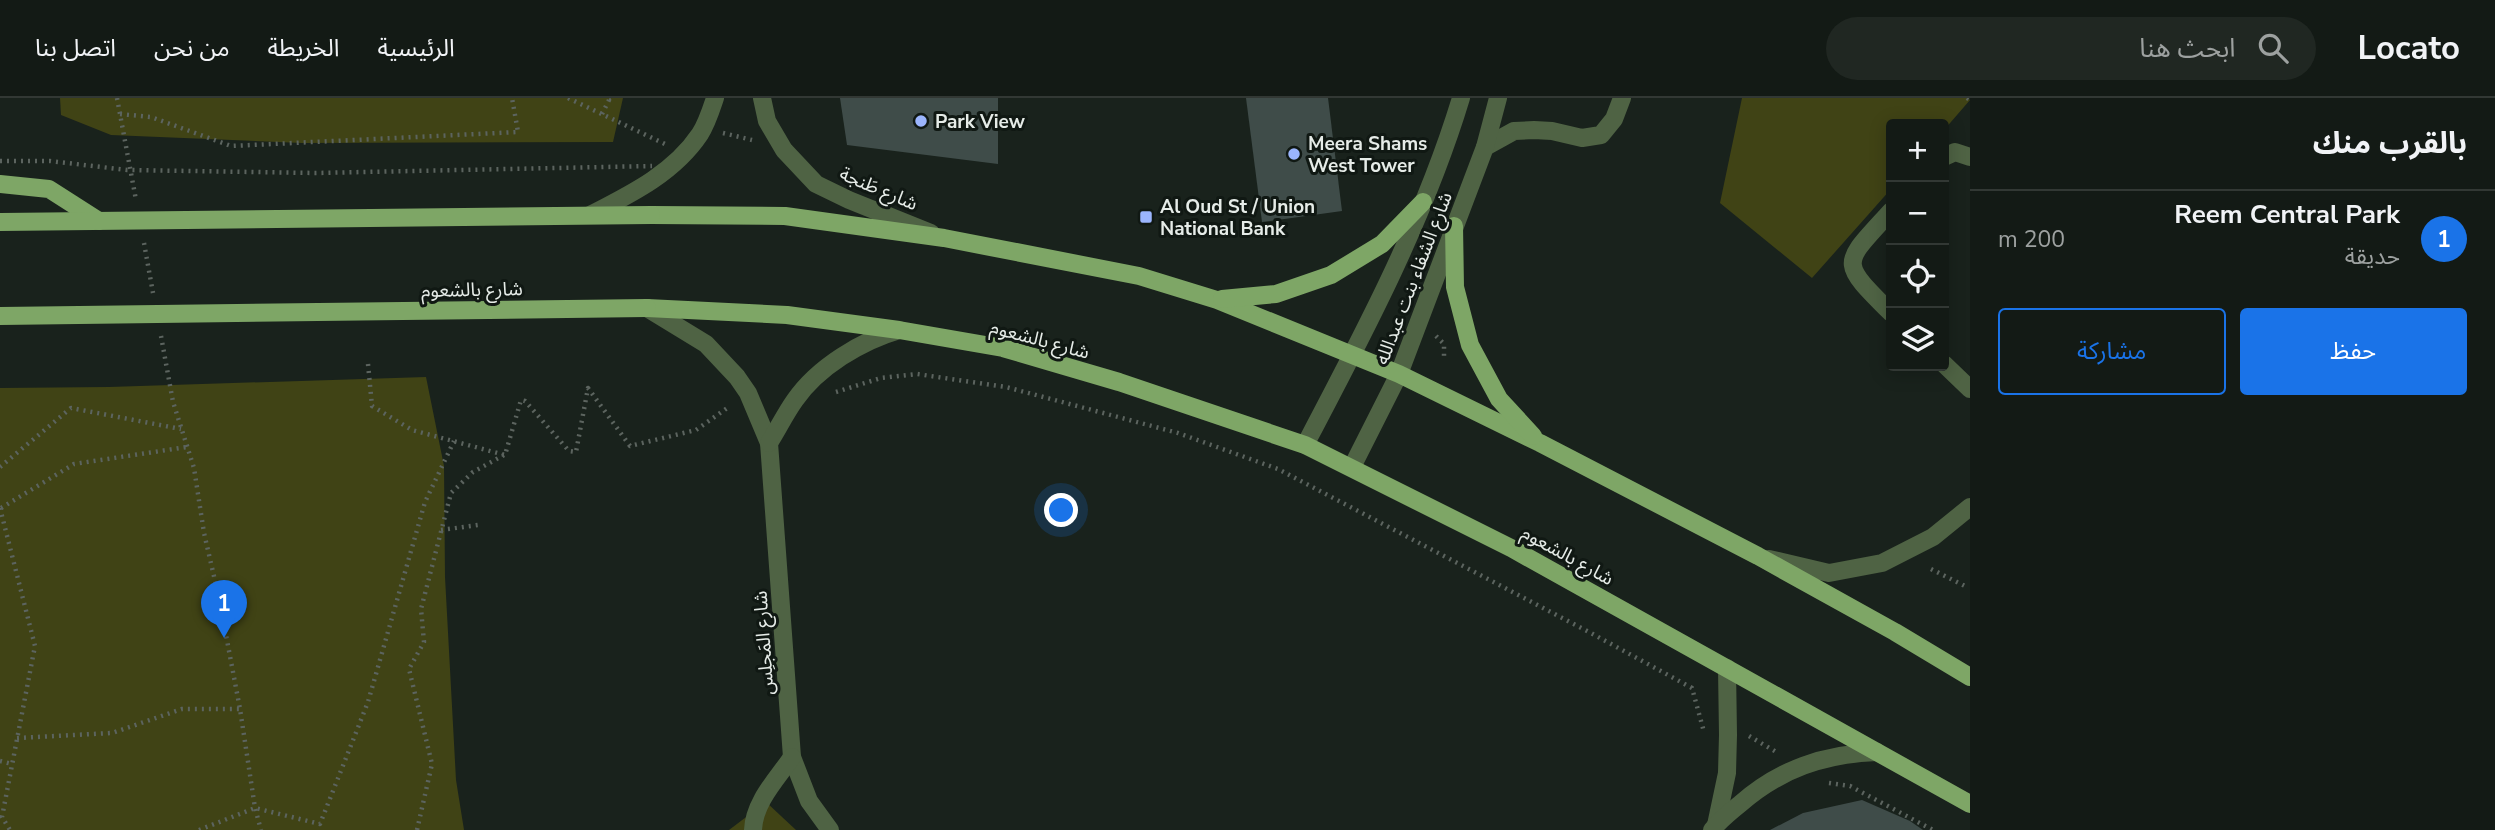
<!DOCTYPE html>
<html lang="ar">
<meta charset="utf-8">
<style>
body{margin:0;font-family:"Nunito Sans","Noto Sans Arabic",sans-serif;background:#202722;color:#f1f3f6;direction:rtl}
.controls{position:absolute;right:21px;top:21px;display:grid;overflow:hidden;border-radius:7px;box-shadow:0 4px 18px #0003}
.controls button{width:63px;height:63px;display:grid;place-items:center;padding:0;border:0;border-bottom:2px solid #323834;background:#131a15;color:#f1f3f6;font:35px sans-serif}
.you{position:absolute;left:1062px;top:413px;width:24px;height:24px;margin:-18px;border:5px solid #fff;border-radius:50%;background:#1a73e8;box-shadow:0 0 0 10px #1a73e833}
.badge{display:grid;place-items:center;width:46px;height:46px;border-radius:50%;background:#1a73e8;color:#fff;font-size:23px;font-weight:700}
.pin{position:absolute;translate:-50% -58px;filter:drop-shadow(0 2px 4px #0008)}
.pin::after{content:'';position:absolute;top:37px;width:24px;height:21px;background:inherit;clip-path:polygon(0 0,100% 0,50% 100%)}
.list{margin:0;padding:0;list-style:none}
h2{display:flex;justify-content:space-between;align-items:center;height:91px;margin:0;padding:0 28px;font-size:30px}
h2 small{font-size:23px;font-weight:400;color:#9da1a0}
.list li{display:grid;grid-template-columns:46px 1fr auto;gap:21px;align-items:center;box-sizing:border-box;height:98px;padding:0 28px;border-top:2px solid #323834}
.list b{display:block;font-size:26px;white-space:nowrap}
.list p{margin:0;font-size:23px;white-space:nowrap;color:#9da1a0}
.list em{font-size:23px;font-style:normal;color:#9da1a0}
.actions{display:flex;gap:14px;padding:21px 28px}
.actions a{flex:1;padding:16px 0;border:2px solid #1a73e8;border-radius:7px;text-align:center;font-size:24px;color:#1a73e8}
.actions .main{background:#1a73e8;color:#fff}
.icon{flex:none;width:38px;height:38px;fill:none;stroke:currentColor;stroke-width:2;stroke-linecap:round;stroke-linejoin:round}
.map{position:relative;flex:none;width:1970px;height:732px;overflow:hidden;direction:ltr}
header{display:flex;align-items:center;gap:42px;box-sizing:border-box;height:98px;padding:0 35px;background:#131a15;border-bottom:2px solid #323834}
header strong{font-size:33px}
nav{display:flex;gap:38px;margin-inline-start:auto;font-size:24px}
.search{width:490px;height:63px;background:#202722;display:flex;align-items:center;gap:18px;box-sizing:border-box;padding:0 24px;border-radius:38px;color:#9da1a0;font-size:26px}
main{display:flex}
aside{flex:1;background:#131a15}
.map>svg:first-child{display:block}
</style>
<header>
<strong>Locato</strong>
<div class="search"><svg class="icon" aria-label="search" viewBox="0 0 24 24"><circle cx="10" cy="10" r="6"/><path d="M15 15l6 6"/></svg>ابحث هنا</div>
<nav><a>الرئيسية</a><a>الخريطة</a><a>من نحن</a><a>اتصل بنا</a></nav>
</header>
<main>
<aside>
<h2>بالقرب منك<small></small></h2>
<ul class="list">
<li><span class="badge">1</span><div><b>Reem Central Park</b><p>حديقة</p></div><em>200 m</em></li>
</ul>
<div class="actions"><a class="main">حفظ</a><a>مشاركة</a></div>
</aside>
<div class="map">
<svg width="1970" height="732" viewBox="0 0 1970 732">
<rect width="100%" height="100%" fill="#19221c"/>
<g fill="#404315">
<path d="M60,0H623L613,44L302,45L111,37L61,17Z"/>
<path d="M1742,0H1967L1970,2L1944,32V26H1891V91L1812,180L1720,105Z"/>
<path d="M426,279L444,368L445,479L456,682L464,732H0V290L109,289Z"/>
<path d="M766,704L796,732H729Z"/>
</g>
<g fill="#3f4c49">
<path d="M840,0H998V66L847,47Z"/>
<path d="M1246,0H1328L1342,113L1262,124Z"/>
<path d="M1862,702L1910,723L1923,732H1770L1803,715Z"/>
</g>
<g fill="none" stroke-linecap="round" stroke-linejoin="round">
<g stroke="#5c645f" stroke-width="4.5" stroke-dasharray="2 5" stroke-linecap="butt">
<path d="M117,0L136,102"/>
<path d="M568,0L665,46"/>
<path d="M1967,0L1970,2"/>
<path d="M120,16L151,19L231,48L518,34L512,0"/>
<path d="M602,16L609,2L605,0"/>
<path d="M723,35L752,42"/>
<path d="M144,145L153,195"/>
<path d="M161,238L173,304L194,370L204,435L219,500L240,611L255,710L261,732"/>
<path d="M1436,238L1444,246V259"/>
<path d="M368,266L372,308L412,332L505,357L521,302L525,303L569,353L576,354L588,290L630,348L696,332L730,308"/>
<path d="M836,294L881,280L917,276L1006,289L1178,335L1278,371L1589,534L1692,590L1704,634"/>
<path d="M0,369L71,310L181,331"/>
<path d="M0,410L35,548L2,719L10,732"/>
<path d="M1,410L74,366L187,349"/>
<path d="M441,432L478,427"/>
<path d="M1931,471L1967,489"/>
<path d="M1749,638L1778,655"/>
<path d="M17,640L112,635L182,611H240"/>
<path d="M0,663L12,666"/>
<path d="M1829,685L1850,688L1933,732"/>
<path d="M199,732L255,710L320,726L368,604L425,404L454,343"/>
<path d="M417,732L432,666L409,571L424,544L421,511L451,395L473,374L504,357"/>
</g>
<g stroke="#4f6344" stroke-width="18">
<path d="M762,0L767,23L784,52L816,86L849,102L931,135"/>
<path d="M1485,49L1514,33L1534,32L1552,33L1582,40L1601,37L1614,21L1622,0"/>
<path d="M1944,59L1955,54L1970,59"/>
<path d="M1891,113C1842,167 1838,162 1891,215"/>
<path d="M590,117C631,96 674,75 700,36C707,25 711,12 715,0"/>
<path d="M647,210L706,246L737,279L748,295L769,345L792,659L809,703L830,732"/>
<path d="M1944,266L1970,291"/>
<path d="M769,345C778,331 785,316 795,302C818,269 861,243 899,232"/>
<path d="M1305,347C1364,235 1424,122 1461,0"/>
<path d="M1352,369L1399,276L1485,49L1498,0"/>
<path d="M1769,461L1829,475L1882,465L1933,439L1970,409"/>
<path d="M1716,727L1727,675L1728,637L1727,570"/>
<path d="M753,732C754,704 777,681 792,659"/>
<path d="M1712,732C1720,722 1730,714 1740,706C1780,671 1824,656 1877,654"/>
</g>
<g stroke="#7ea666" stroke-width="18">
<path d="M0,86L49,91L99,123"/>
<path d="M651,117L785,118L944,140L1139,178L1217,202L1399,276L1540,345L1758,458L1895,534L1970,579"/>
<path d="M1454,128L1455,189L1470,247L1499,301L1533,338"/>
<path d="M1222,201L1276,196L1331,177L1382,146L1423,104"/>
<path d="M647,210L787,217L899,232L1003,250L1119,284L1305,347L1511,450L1970,706"/>
</g>
<path stroke="#5c645f" stroke-width="4.5" stroke-dasharray="2 5" stroke-linecap="butt" d="M0,63H50L127,72L316,75L652,68"/>
<g stroke="#7ea666" stroke-width="18">
<path d="M0,124L651,117"/>
<path d="M0,218L647,210"/>
</g>
</g>
<g fill="#9bb5fd" stroke="#101813" stroke-width="2.5">
<circle cx="921" cy="23" r="7"/>
<circle cx="1294" cy="56" r="7"/>
<rect x="1139" y="112" width="14" height="14" rx="3.5"/>
</g>
<g text-anchor="middle" stroke-width="6" stroke-linejoin="round" paint-order="stroke">
<g font-size="19" font-weight="bold" fill="#e6ece8" stroke="#101813" text-anchor="start">
<text x="935" y="30">Park View</text>
<text x="1308" y="52">Meera Shams<tspan x="1308" dy="22">West Tower</tspan></text>
<text x="1160" y="115">Al Oud St / Union<tspan x="1160" dy="22">National Bank</tspan></text>
</g>
<g font-size="19" fill="#e6ece8" stroke="#101813">
<text transform="translate(879 90) rotate(23)" y="7">شارع طَنجة</text>
<text transform="translate(1413 180) rotate(-69)" y="7">شارع الشفاء بنت عبدالله</text>
<text transform="translate(472 191) rotate(-1)" y="7">شارع بالشعوم</text>
<text transform="translate(1040 241) rotate(15)" y="7">شارع بالشعوم</text>
<text transform="translate(1568 457) rotate(29)" y="7">شارع بالشعوم</text>
<text transform="translate(763 545) rotate(-94)" y="7">شارع المَجلِس</text>
</g>
</g>
</svg>
<div class="controls">
<button>+</button>
<button>−</button>
<button><svg class="icon" aria-label="locate" viewBox="0 0 24 24"><circle cx="12" cy="12" r="6"/><path d="M12 2v4M12 18v4M2 12h4M18 12h4"/></svg></button>
<button><svg class="icon" aria-label="layers" viewBox="0 0 24 24"><path d="M12 4l9 5-9 5-9-5zM3 14l9 5 9-5"/></svg></button>
</div>
<div class="you"></div>
<div class="pin badge" style="left:224px;top:540px">1</div>
</div>
</main>
